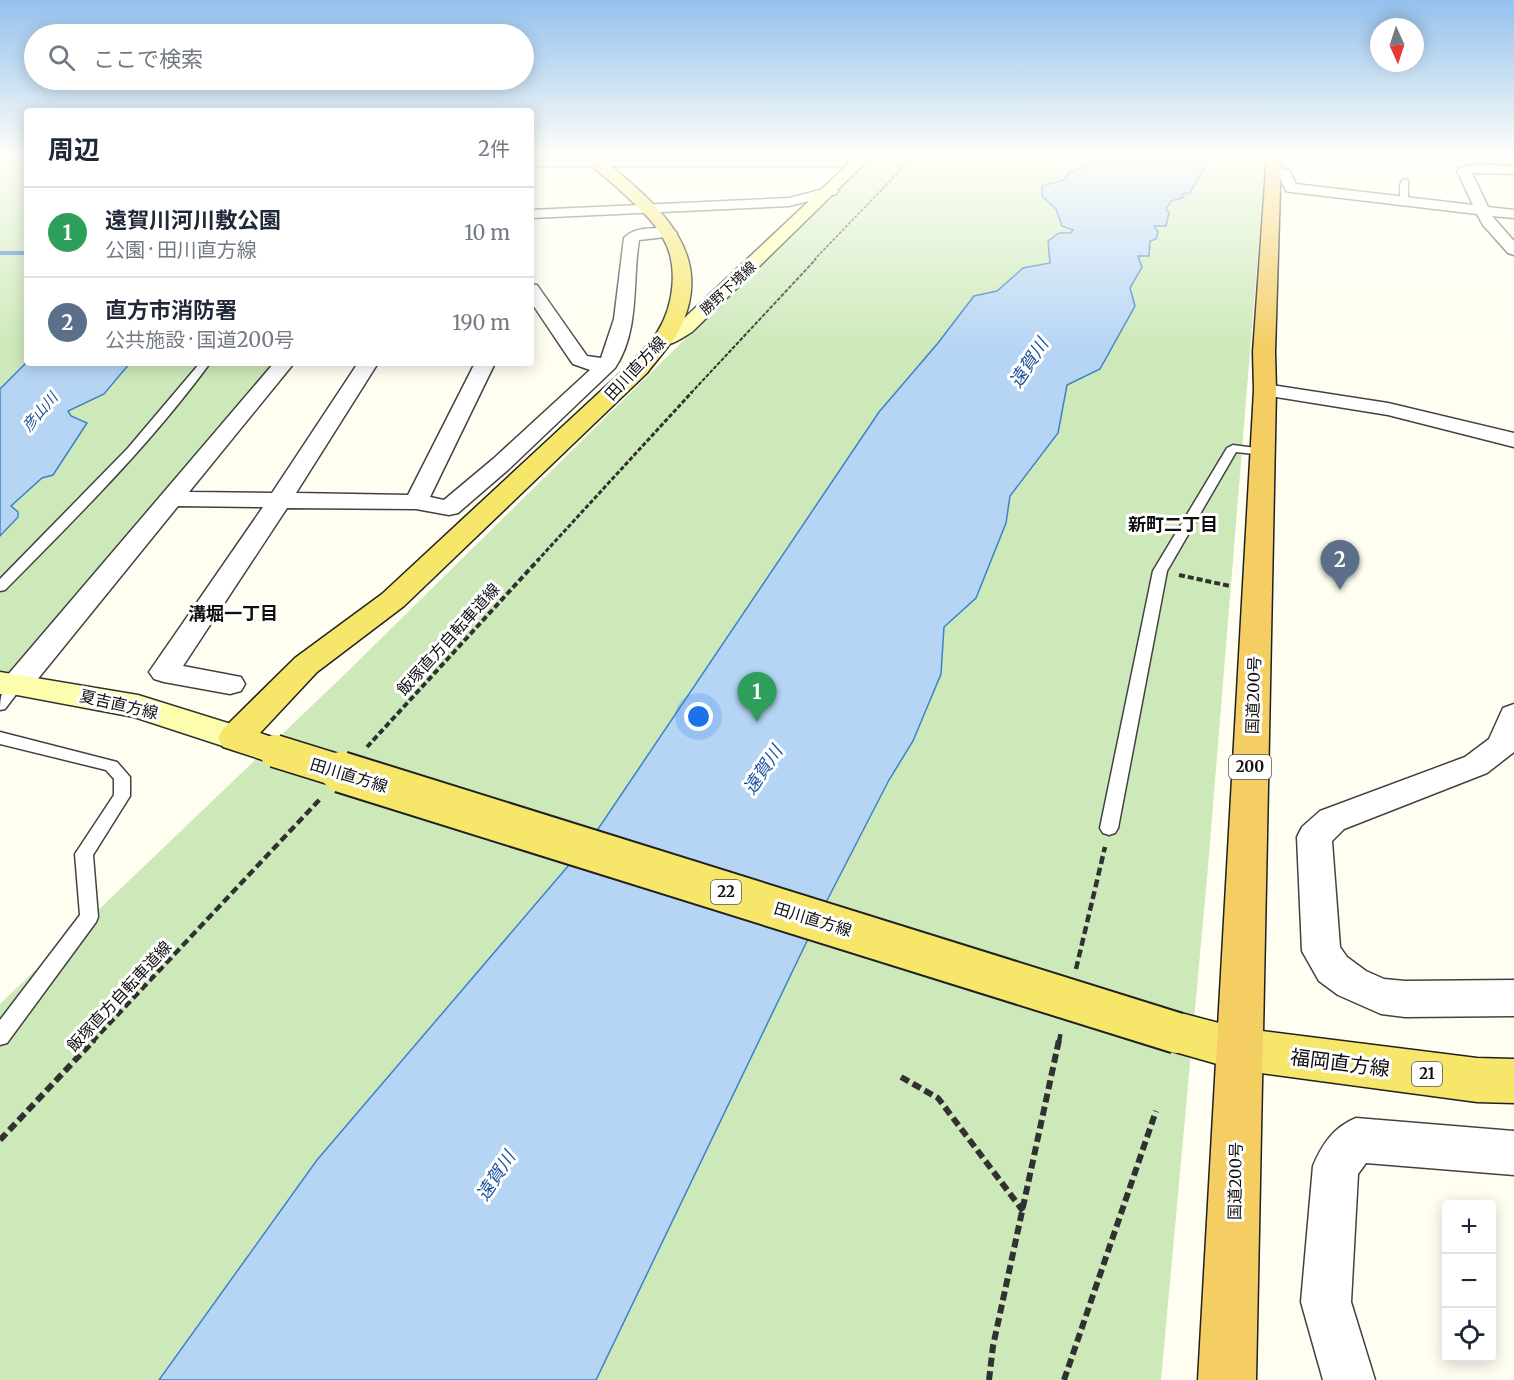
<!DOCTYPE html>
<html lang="ja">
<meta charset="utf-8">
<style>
body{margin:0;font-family:Merriweather,"Noto Sans JP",serif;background:#f6f6f7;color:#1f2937}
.controls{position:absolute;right:18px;bottom:18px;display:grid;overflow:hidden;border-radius:6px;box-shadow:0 3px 15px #0003}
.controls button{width:54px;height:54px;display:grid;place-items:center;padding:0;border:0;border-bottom:2px solid #e0e1e3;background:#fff;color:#1f2937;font:30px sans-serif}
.compass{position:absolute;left:1370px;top:18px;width:54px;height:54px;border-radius:50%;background:#fff;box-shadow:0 3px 15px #0003;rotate:177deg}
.you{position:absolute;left:699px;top:717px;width:21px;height:21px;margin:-15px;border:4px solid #fff;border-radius:50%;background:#1a73e8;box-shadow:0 0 0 9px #1a73e833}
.badge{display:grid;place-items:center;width:39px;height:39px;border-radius:50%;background:#1a73e8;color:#fff;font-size:20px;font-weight:700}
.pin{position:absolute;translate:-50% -50px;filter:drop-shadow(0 2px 3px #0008)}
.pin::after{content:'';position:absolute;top:32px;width:21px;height:18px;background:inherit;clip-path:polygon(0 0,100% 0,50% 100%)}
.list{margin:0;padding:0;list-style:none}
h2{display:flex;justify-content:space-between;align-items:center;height:78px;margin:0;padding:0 24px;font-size:26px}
h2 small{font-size:20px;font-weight:400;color:#747a83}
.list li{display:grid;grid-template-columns:39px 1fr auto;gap:18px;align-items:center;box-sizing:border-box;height:90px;padding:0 24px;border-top:2px solid #e0e1e3}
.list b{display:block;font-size:22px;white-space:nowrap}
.list p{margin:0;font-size:20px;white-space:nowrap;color:#747a83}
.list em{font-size:20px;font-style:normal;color:#747a83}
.icon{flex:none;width:33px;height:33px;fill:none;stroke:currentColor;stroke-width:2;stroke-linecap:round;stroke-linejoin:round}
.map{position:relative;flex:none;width:1514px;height:1380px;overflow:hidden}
.search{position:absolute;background:#fff;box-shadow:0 3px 15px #0003;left:24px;top:24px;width:510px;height:66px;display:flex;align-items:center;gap:15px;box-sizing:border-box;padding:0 21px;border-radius:33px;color:#747a83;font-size:22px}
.panel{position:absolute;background:#fff;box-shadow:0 3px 15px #0003;left:24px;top:108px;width:510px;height:258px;border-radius:6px}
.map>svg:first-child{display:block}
</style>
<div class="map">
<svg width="1514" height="1380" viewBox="0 0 1514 1380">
<rect width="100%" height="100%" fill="#fffef1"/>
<g fill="#cde9ba">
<path d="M0,155H27V363H275L0,685Z"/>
<path d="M872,155H1266L1208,867L1161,1380H0V1004L344,675Z"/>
</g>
<g fill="#b6d5f5" stroke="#3e81cb" stroke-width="1.5">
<path d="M1100,155H1211L1190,193L1182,194L1183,198L1171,201L1166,209L1169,213L1166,226H1154L1158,232L1156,239L1150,241L1149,256H1138L1142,267L1130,288L1135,306L1100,369L1067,385L1058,433L1010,496L1006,523L976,598L944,627L941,674L913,741L889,780L820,914L596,1380H159L317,1160L592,838L879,412L938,343L974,296L997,291L1023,268L1050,263L1048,241L1059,233H1070L1073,230L1062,226L1056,209L1042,196V186L1064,180L1069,173L1092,165Z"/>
<path d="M27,362L130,363L104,394L68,411L71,416L87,423L53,475L42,478L11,506L18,512V517L0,536V389Z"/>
</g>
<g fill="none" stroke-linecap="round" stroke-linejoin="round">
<path stroke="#3e81cb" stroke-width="4" d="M0,253H27"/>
<defs>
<g id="service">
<path d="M1403,179L1408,180V201L1404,203L1400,201V185Z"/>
<path d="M200,363H210C150,445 76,518 5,590L0,591V579L128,448Z"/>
<path d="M1233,445L1263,449L1269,452L1263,455L1236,452L1167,571L1118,828L1115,833L1109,835L1103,833L1100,828L1153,571L1227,448Z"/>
<path d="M17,679L24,684L5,709L0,710C0,697 2,683 17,679Z"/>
<path d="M0,732L117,762L130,777V796L93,855L98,917L96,922L7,1043L0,1045V1020L80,915L75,854L114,795V779L106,770L0,744Z"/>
</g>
<g id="minor">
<path d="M531,158H840L847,162L840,166H531Z"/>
<path d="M1476,164L1514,166V174L1472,173L1488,207L1514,210V218L1492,216L1514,241V255L1508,253L1483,225L1477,214L1291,192L1286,191L1279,176L1266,169L1273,165L1290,171L1296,184L1473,205L1457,171L1459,168Z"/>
<path d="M831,187L836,188L838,191L836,194L789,206L531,218V210L789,198Z"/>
<path d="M669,228L674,230L677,233L674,236L639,240C632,282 640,331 615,368L509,469L458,513L449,515L416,509L287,508L183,666L241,677L245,684L241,691L230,694L164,682L154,679L149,672L263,507L178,506L28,691L17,694L6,691L2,684L6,677L274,363H294L189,492L272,493L358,363H378L296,493L408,495L475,363H495L430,497L444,500L493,459L590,370L573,364L570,360L531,302V284L537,285L587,356L601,358L614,319L624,238C635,226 654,229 669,228Z"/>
<path d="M1265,384L1388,403L1514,433V447L1388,415L1258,394L1255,390L1258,386Z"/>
<path d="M1514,704V752L1487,773L1344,829L1332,841L1340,947L1347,957L1366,971L1384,979L1405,981L1514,980V1016L1405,1017L1381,1014L1338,995L1319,981L1302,951L1297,837L1302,827L1320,811L1465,757L1489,739L1503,708Z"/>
<path d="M1356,1118L1514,1131V1175L1366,1163L1358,1174L1351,1302L1375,1380H1323L1301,1302L1313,1166C1322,1144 1334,1127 1356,1118Z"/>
</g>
<g id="secondary">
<path d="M858,155H873L692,332C680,339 669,348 656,344L653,340L656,336L678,324Z"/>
<path d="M0,672L138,695L247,729L252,738L247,747L235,750L134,717L17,695L0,694Z"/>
</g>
<g id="primary">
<path d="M582,155H597L604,160C655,203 715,250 682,324C674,342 659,357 647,373L404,606L317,672L260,733L287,742L293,751L287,760L275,764L223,747L218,738L223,729L295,658L382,594L631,363C640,353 651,343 658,331C674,305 679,265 663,238C653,220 637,206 623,193C610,180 593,169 582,155Z"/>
<path d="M1177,1012L1238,1028L1477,1058L1514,1059V1103L1477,1102L1238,1070L1161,1048L1154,1033L1161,1018Z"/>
</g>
<path id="trunk" d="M1267,155H1281L1275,352L1276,390L1256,1380H1198L1254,390L1253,352Z"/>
</defs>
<use href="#service" stroke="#424242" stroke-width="3"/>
<use href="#minor" stroke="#424242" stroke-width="3"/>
<use href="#secondary" stroke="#313131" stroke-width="3"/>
<use href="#primary" stroke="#202020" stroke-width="3"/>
<use href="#trunk" stroke="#202020" stroke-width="3"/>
<path stroke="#313131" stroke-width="1.5" stroke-dasharray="3 1.5" stroke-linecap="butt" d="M814,260L915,155"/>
<path stroke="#313131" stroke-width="2" stroke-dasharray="4 1.5" stroke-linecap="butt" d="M691,393L816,259"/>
<path stroke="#313131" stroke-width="3" stroke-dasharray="4.5 2" stroke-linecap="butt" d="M537,561L692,392"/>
<g stroke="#313131" stroke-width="4" stroke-dasharray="6 3" stroke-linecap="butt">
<path d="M1179,575L1230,586"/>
<path d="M367,747L539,559"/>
</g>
<g stroke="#313131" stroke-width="4.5" stroke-dasharray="8 4" stroke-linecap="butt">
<path d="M1076,969L1105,847"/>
<path d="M92,1042L322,797"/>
<path d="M1059,1042L1061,1031"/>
</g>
<g stroke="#313131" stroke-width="6" stroke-dasharray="9 4.5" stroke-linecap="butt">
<path d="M901,1077L938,1098L1023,1211"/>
<path d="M0,1140L94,1040"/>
<path d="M989,1380L993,1346L1059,1040"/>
<path d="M1064,1380L1156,1111"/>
</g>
<use href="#service" fill="#fff" fill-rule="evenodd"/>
<use href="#minor" fill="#fff" fill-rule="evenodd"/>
<use href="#secondary" fill="#fcfdad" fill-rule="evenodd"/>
<use href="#primary" fill="#f6e66a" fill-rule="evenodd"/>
<use href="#trunk" fill="#f4cd63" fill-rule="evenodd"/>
<defs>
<path id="primary-bridge-far1" d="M275,751L346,773"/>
<path id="primary-bridge" d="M341,772L1177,1033"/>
</defs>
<use href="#primary-bridge-far1" stroke="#202020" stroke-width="35" stroke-linecap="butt"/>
<use href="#primary-bridge" stroke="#202020" stroke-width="44" stroke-linecap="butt"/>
<use href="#primary-bridge-far1" stroke="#f6e66a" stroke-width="32"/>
<use href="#primary-bridge" stroke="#f6e66a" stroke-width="40"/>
</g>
<linearGradient id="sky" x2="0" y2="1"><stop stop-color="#94c1ed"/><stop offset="0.45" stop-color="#fffff9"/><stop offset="1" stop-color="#fffff9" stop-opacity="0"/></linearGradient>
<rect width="1514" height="348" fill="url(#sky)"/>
<g text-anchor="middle" stroke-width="6" stroke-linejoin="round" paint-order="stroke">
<g font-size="14" fill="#0f0f0f" stroke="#fff">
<text transform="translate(728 288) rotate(-43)" y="5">勝野下境線</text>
</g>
<g font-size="15" font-style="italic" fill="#19539f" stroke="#fff">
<text transform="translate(40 412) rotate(-50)" y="5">彦山川</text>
</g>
<g fill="#fff" stroke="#575757" stroke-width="1.5">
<rect x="1229" y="755" width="42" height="24" rx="4.5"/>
<rect x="711" y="880" width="30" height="24" rx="4.5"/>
<rect x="1412" y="1062" width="30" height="24" rx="4.5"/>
</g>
<g font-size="15" font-weight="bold" fill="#0f0f0f">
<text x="1250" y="772">200</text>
<text x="726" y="897">22</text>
<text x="1427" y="1079">21</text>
</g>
<g font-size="16" fill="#0f0f0f" stroke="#fff">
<text transform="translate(635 368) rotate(-47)" y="6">田川直方線</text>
<text transform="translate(448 639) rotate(-48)" y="6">飯塚直方自転車道線</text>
<text transform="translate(1253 695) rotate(-88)" y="6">国道200号</text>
<text transform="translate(119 704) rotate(13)" y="6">夏吉直方線</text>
<text transform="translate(349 775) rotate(17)" y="6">田川直方線</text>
<text transform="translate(813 919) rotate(17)" y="6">田川直方線</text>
<text transform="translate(119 996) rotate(-47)" y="6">飯塚直方自転車道線</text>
<text transform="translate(1235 1181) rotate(-89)" y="6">国道200号</text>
</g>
<g font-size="18" font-style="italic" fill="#19539f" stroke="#fff">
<text transform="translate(1029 363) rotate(-57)" y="6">遠賀川</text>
<text transform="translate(763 770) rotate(-56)" y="6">遠賀川</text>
<text transform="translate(496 1176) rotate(-57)" y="6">遠賀川</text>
</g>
<g font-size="18" font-weight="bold" fill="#0f0f0f" stroke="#fff">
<text x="1173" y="531">新町二丁目</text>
<text x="233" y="620">溝堀一丁目</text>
</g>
<g font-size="20" fill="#0f0f0f" stroke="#fff">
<text transform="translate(1340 1063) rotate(7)" y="7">福岡直方線</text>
</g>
</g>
</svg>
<div class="controls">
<button>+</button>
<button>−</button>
<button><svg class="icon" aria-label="locate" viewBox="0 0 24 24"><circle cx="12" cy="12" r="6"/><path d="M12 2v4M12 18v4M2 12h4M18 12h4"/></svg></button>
</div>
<svg class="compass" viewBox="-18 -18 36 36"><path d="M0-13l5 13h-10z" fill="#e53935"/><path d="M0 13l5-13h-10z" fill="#747a83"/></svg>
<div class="you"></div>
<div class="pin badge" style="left:757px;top:722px;background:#2e9e5b">1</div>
<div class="pin badge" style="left:1340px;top:590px;background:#5c6f8a">2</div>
<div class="search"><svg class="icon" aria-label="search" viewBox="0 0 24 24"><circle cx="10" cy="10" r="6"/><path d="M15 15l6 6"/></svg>ここで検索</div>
<section class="panel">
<h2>周辺<small>2件</small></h2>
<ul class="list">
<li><span class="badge" style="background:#2e9e5b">1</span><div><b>遠賀川河川敷公園</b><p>公園 · 田川直方線</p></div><em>10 m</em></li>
<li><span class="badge" style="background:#5c6f8a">2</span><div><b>直方市消防署</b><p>公共施設 · 国道200号</p></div><em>190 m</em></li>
</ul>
</section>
</div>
